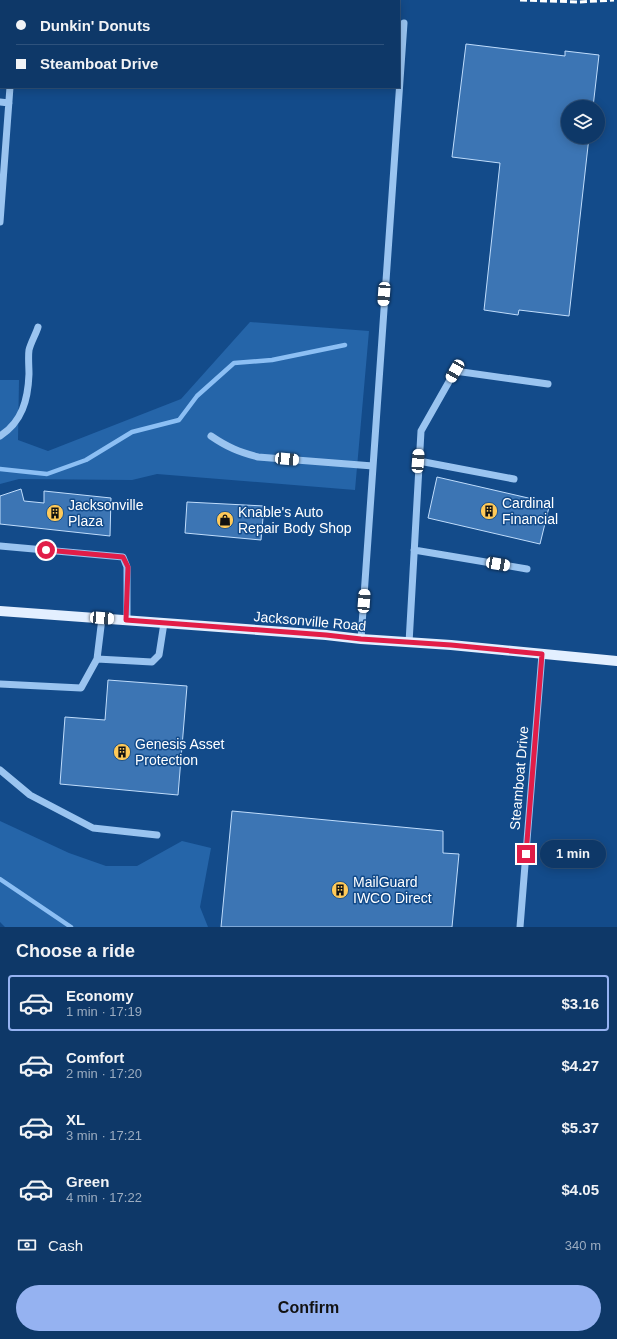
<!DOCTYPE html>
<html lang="en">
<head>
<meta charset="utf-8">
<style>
	:root { --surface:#0e3868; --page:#1c4371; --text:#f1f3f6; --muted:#9bacc0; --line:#2e527c; --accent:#95b2f1 }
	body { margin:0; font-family:Helvetica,sans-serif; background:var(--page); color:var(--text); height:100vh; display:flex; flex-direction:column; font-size:15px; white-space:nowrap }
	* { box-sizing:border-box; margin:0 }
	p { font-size:13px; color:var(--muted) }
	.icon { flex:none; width:22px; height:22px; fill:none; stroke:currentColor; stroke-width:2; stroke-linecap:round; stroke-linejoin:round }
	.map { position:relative; height:927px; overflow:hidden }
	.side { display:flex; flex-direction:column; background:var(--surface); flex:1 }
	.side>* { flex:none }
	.banner { position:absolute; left:0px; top:0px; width:400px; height:88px; box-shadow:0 2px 10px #0003,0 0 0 1px var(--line); display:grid; align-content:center; height:88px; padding:0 16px; background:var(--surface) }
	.controls { position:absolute; left:561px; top:100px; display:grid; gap:8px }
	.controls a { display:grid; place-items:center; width:44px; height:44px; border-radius:50%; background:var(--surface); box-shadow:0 2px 10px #0003,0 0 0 1px var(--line); font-size:20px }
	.end { position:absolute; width:18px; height:18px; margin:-9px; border:5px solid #e11d48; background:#fff; box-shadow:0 0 0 2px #fff }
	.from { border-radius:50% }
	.bubble { position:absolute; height:28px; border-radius:14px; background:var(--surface); box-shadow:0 2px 10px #0003,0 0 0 1px var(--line); font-size:13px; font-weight:700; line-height:28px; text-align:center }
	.car { position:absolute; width:12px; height:24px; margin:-12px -6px; border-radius:5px; box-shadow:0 0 3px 1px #0007; background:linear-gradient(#fff 24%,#345 0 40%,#fff 0 76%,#345 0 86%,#fff 0) }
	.banner b { display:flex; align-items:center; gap:14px; height:38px; font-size:15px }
	.banner b+b { border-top:1px solid var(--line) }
	.banner i { width:10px; height:10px; background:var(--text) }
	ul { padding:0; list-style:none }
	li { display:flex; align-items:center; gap:12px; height:56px; margin:0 8px 6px; padding:0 8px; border:2px solid transparent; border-radius:4px }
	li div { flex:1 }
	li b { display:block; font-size:15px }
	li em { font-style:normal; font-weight:700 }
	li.selected { border-color:var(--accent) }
	li>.icon { width:36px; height:36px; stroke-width:1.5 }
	h2 { padding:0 16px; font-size:18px; line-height:48px }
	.pay { display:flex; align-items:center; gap:10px; height:44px; padding:0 16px; font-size:15px }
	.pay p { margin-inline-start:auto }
	.primary-button { display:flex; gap:8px; margin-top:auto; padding:8px 16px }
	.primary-button a { flex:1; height:46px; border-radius:24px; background:var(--accent); color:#111; font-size:16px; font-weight:700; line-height:46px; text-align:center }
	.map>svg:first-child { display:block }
	.green { fill:#2565a9 }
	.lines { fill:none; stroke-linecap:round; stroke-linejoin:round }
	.stream { stroke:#8cbff4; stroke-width:4.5 }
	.building { fill:#3c75b4; stroke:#c0ddfc }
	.minor { stroke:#9ac4f0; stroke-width:7 }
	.major { stroke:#e3efff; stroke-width:10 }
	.rail { stroke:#fff; stroke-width:3; stroke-dasharray:7 3; stroke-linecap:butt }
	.route { stroke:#e11d48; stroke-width:5 }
	.labels { text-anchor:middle; stroke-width:3; stroke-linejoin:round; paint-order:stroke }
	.poi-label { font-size:14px; fill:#fff; stroke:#134b8a; text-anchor:start }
	.street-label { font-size:14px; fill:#fff; stroke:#134b8a }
</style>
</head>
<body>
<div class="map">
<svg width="617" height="927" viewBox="0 0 617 927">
	<rect width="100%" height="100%" fill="#134b8a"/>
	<path class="green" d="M250 322 369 331 355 490 157 474 132 480 19 479 0 484V380H19L18 440 48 451 181 399Z
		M0 821 69 853 106 866H137L182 841 211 848 200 907 208 927H5L0 922Z"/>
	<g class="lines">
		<path class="stream" d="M0 469 47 474 86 460 132 432 179 420 197 396 234 363 272 360 345 345
			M0 879 71 927"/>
	</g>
	<path class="building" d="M466 44 565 56V51L599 55 593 107H568V137H589L569 316 519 310 518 315 484 310 500 163 452 157Z
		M437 477 550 503 540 544 428 518Z
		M21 489 24 501 44 503V491L111 498 110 536 0 524V496Z
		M187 502 264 506 261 540 185 533Z
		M108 680 187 686 178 795 60 784 65 717 105 720Z
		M232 811 443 831V853L459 854 452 927H221Z"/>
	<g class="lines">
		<path class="minor" d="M0 3H1
			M0 102 9 103
			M0 222 10 87
			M0 436C22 422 28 400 29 374 29 367 28 357 29 350 31 342 36 334 38 327
			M211 436C227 447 239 452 258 457L373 466
			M419 461 514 479
			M0 546 123 557 127 567V620
			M414 550 527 569
			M361 639 404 23
			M409 643 421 431 455 371 548 384
			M97 659 152 662 159 655 164 623
			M0 684 81 688 97 659 102 618
			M0 770 30 795 93 828 157 835
			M520 927 542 654"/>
		<path class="major" d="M0 611 326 635 361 639 451 645 617 661"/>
		<path class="rail" d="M520 0 579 2 614 0"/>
	</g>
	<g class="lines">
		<path class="route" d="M46 550 123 557 128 567 126 620 326 635 361 639 451 645 542 654 526 854"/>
	</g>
	<defs>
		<symbol id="building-disc" viewBox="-11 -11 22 22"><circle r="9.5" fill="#ffca59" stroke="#134b8a"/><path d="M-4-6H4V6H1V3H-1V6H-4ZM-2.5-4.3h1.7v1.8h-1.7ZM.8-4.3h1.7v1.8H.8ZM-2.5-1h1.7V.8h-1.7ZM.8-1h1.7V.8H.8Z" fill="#111"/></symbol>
		<symbol id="shop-disc" viewBox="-11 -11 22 22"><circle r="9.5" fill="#ffca59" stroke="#134b8a"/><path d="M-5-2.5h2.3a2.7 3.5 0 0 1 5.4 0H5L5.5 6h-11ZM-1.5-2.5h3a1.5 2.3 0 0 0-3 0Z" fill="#111"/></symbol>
	</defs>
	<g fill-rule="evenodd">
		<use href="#building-disc" x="479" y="501" width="20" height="20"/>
		<use href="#building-disc" x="45" y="503" width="20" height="20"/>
		<use href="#shop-disc" x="215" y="510" width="20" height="20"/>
		<use href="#building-disc" x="112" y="742" width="20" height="20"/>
		<use href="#building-disc" x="330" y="880" width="20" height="20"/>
	</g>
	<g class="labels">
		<g class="poi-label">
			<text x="502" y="508">Cardinal<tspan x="502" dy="16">Financial</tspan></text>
			<text x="68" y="510">Jacksonville<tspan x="68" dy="16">Plaza</tspan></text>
			<text x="238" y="517">Knable's Auto<tspan x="238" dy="16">Repair Body Shop</tspan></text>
			<text x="135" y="749">Genesis Asset<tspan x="135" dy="16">Protection</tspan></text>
			<text x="353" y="887">MailGuard<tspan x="353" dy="16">IWCO Direct</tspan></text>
		</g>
		<g class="street-label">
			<text transform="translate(310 621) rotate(5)" y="5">Jacksonville Road</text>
			<text transform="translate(519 778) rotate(-85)" y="5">Steamboat Drive</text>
		</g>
	</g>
</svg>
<div class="controls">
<a><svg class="icon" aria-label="layers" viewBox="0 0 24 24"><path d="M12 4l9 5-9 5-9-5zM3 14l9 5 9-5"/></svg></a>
</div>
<i class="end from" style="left:46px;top:550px"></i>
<i class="end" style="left:526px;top:854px"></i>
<div class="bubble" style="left:540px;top:840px;width:66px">1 min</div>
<i class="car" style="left:384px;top:294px;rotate:184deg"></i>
<i class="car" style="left:455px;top:371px;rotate:210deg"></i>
<i class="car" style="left:287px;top:459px;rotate:95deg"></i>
<i class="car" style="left:418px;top:461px;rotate:4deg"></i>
<i class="car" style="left:498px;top:564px;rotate:100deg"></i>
<i class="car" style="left:364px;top:601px;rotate:4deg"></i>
<i class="car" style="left:102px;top:618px;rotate:94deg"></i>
<div class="banner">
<b><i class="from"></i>Dunkin' Donuts</b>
<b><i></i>Steamboat Drive</b>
</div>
</div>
<section class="side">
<h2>Choose a ride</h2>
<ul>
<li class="selected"><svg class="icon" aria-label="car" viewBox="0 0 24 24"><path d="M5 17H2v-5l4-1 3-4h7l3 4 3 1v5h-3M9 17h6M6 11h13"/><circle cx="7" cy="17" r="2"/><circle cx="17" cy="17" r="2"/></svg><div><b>Economy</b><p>1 min · 17:19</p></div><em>$3.16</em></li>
<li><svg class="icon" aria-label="car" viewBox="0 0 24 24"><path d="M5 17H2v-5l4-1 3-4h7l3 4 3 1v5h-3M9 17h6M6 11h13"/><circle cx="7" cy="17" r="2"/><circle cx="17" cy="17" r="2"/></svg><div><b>Comfort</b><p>2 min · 17:20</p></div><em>$4.27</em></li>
<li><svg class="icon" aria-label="car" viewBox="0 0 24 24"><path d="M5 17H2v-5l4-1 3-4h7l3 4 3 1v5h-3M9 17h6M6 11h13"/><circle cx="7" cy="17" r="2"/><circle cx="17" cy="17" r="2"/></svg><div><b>XL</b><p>3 min · 17:21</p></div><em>$5.37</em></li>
<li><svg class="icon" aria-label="car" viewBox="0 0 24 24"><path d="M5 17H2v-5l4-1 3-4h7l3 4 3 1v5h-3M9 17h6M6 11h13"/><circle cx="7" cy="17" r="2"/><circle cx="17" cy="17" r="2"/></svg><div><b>Green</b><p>4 min · 17:22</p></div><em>$4.05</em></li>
</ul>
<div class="pay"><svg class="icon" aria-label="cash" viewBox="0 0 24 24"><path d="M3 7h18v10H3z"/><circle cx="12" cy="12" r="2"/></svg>Cash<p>340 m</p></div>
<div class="primary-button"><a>Confirm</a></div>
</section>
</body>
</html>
